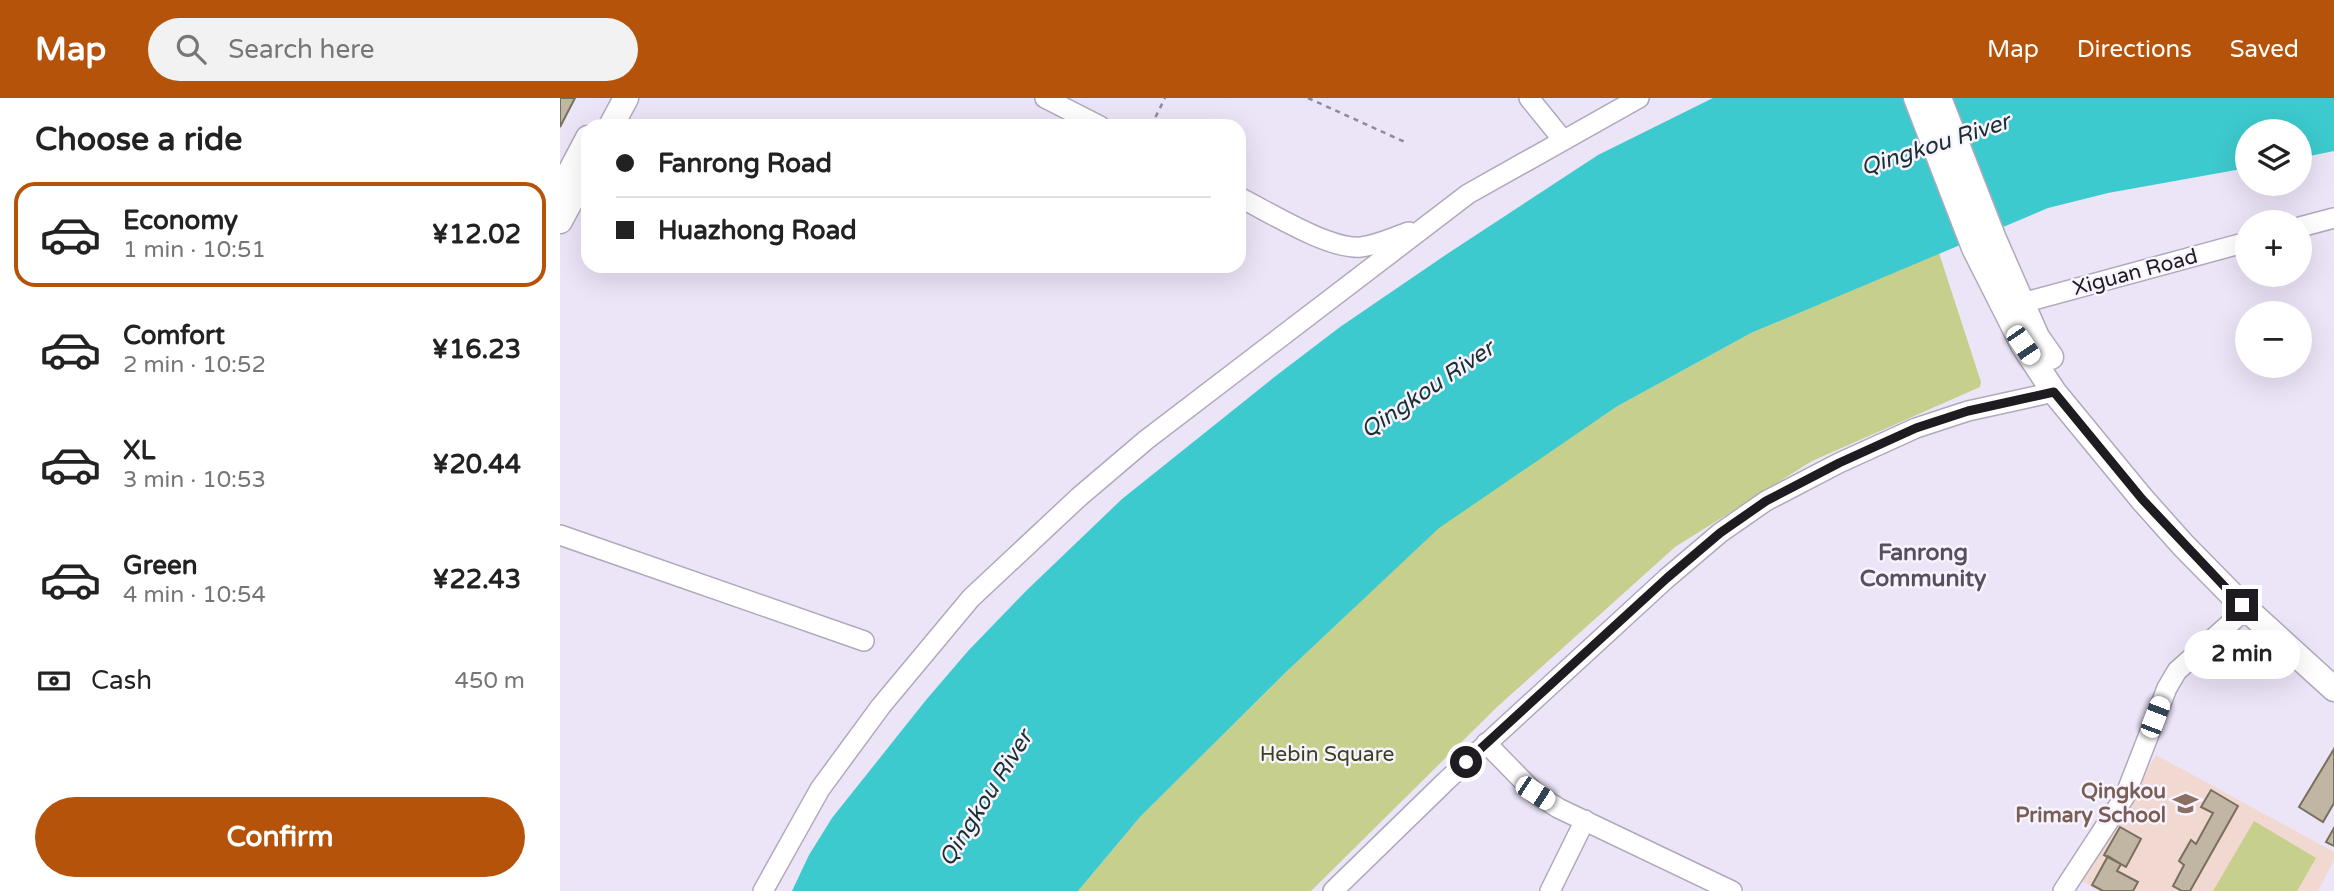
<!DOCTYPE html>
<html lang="en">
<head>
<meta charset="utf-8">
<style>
	:root { --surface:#fff; --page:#f2f2f2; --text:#222; --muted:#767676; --line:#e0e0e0; --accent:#b45309 }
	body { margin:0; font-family:"Varela Round",sans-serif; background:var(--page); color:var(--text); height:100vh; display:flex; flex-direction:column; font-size:26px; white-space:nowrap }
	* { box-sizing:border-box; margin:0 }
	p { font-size:23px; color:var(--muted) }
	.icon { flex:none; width:38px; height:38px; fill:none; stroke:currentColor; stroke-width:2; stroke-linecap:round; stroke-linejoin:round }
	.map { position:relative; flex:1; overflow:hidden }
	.sheet { display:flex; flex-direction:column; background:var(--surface); width:560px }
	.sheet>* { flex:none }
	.guide { position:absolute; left:21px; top:21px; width:665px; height:154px; border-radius:21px; box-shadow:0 7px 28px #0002; display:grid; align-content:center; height:154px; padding:0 35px; background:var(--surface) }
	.tools { position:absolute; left:1675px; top:21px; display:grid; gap:14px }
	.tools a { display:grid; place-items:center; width:77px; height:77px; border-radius:50%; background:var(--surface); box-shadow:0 7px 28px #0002; font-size:35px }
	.end { position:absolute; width:32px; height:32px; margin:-16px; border:9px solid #1e1b21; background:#fff; box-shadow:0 0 0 4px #fff }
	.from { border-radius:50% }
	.bubble { position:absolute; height:49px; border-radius:24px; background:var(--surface); box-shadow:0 7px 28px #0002; font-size:23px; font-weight:800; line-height:49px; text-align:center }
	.car { position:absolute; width:21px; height:42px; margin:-21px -10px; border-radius:9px; box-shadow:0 0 5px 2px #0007; background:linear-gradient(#fff 24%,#345 0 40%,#fff 0 76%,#345 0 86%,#fff 0) }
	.guide b { display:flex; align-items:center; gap:24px; height:66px; font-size:26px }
	.guide b+b { border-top:2px solid var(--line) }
	.guide i { width:18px; height:18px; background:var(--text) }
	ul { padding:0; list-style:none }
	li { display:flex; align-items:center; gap:21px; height:105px; margin:0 14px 10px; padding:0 21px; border:4px solid transparent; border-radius:21px }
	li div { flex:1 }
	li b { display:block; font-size:26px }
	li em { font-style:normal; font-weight:800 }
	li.active { border-color:var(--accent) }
	li>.icon { width:63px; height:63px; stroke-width:1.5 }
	h2 { padding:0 35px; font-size:32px; line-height:84px }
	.pay { display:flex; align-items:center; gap:18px; height:77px; padding:0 35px; font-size:26px }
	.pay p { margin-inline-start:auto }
	.primary-button { display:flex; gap:14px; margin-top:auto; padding:14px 35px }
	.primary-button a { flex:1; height:80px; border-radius:42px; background:var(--accent); color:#fff; font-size:28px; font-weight:800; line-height:80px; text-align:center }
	header { display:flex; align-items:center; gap:42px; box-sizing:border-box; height:98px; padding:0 35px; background:var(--accent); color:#fff }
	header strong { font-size:33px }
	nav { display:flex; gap:38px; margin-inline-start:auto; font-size:24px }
	.search { width:490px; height:63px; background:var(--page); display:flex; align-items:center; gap:18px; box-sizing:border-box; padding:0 24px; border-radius:38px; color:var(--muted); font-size:26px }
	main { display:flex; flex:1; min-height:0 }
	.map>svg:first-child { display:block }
	.education { fill:#f1d8d0 }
	.green { fill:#c6cf8b }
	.water { fill:#3dcace }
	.building { fill:#c1b6a4; stroke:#796f5f; stroke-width:2 }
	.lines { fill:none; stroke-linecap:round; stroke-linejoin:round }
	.minor-casing { stroke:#b1a9bb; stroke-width:22 }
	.major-casing { stroke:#b1a9bb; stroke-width:27 }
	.path { stroke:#8f8a97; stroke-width:2.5; stroke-dasharray:5 5; stroke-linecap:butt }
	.minor { stroke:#fff; stroke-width:19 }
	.major { stroke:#fff; stroke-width:24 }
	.route { stroke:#1e1b21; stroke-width:9 }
	.labels { text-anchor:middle; stroke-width:5; stroke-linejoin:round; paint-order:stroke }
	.street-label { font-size:21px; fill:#1e1b21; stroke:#f8f3fe }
	.park-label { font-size:21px; fill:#3d411a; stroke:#f8f3fe }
	.education-label { font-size:21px; font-weight:bold; fill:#785e54; stroke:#f8f3fe; text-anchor:end }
	.water-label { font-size:23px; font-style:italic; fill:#193031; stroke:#f8f3fe }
	.neighbourhood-label { font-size:23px; font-weight:bold; fill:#574f5f; stroke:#f8f3fe }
</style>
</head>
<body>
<header>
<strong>Map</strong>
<div class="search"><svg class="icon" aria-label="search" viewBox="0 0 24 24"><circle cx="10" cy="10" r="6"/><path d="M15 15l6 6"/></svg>Search here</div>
<nav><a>Map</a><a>Directions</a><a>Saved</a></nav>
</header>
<main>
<section class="sheet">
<h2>Choose a ride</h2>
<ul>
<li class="active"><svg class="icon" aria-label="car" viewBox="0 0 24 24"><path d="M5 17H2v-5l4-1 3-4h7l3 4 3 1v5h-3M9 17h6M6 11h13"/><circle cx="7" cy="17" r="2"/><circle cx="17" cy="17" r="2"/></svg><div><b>Economy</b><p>1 min · 10:51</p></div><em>¥12.02</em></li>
<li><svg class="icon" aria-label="car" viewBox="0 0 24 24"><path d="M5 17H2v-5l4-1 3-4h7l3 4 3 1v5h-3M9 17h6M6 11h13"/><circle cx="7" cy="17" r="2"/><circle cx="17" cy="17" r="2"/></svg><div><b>Comfort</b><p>2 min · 10:52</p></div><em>¥16.23</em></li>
<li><svg class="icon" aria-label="car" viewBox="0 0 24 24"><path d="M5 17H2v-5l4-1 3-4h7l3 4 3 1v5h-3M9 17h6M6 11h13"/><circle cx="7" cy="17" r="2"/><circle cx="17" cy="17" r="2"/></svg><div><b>XL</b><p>3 min · 10:53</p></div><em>¥20.44</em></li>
<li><svg class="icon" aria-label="car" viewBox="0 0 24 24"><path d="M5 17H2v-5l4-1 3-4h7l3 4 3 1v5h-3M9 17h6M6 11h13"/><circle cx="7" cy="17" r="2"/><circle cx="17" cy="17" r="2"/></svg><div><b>Green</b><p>4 min · 10:54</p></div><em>¥22.43</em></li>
</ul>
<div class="pay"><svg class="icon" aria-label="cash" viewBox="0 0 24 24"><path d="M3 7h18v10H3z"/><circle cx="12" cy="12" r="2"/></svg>Cash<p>450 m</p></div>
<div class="primary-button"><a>Confirm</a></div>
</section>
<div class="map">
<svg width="1774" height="793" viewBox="0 0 1774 793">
	<rect width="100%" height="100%" fill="#ece4f7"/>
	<path class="education" d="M1596 657 1774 754V762L1758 793H1538L1522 783Z"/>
	<path class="green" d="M1379 155 1421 284 1420 289 1252 363 1115 449 937 609 751 793H518L580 719 726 574 879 429 1056 309 1191 235Z
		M1694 723 1756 760 1737 793H1653Z"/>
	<path class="water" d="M1153 0H1774V53L1740 60V33H1687V70L1548 95 1488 110 1191 235 1056 309 879 430 726 574 580 719 518 793H232L249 757 272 720 366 602 408 553 467 492 562 401 717 277 780 229 887 156 1038 57Z"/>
	<path class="building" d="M0 0H15L0 29Z
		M1774 651V705L1763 724 1739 709Z
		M1651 692 1678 708 1630 793H1622L1613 788 1624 767 1619 763 1631 742 1636 746 1653 715 1641 709Z
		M1560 729 1581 741 1566 769 1544 757Z
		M1774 730V748L1766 744Z
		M1548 758 1561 766 1557 773 1578 784 1573 793H1543L1532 787Z"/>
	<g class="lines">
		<defs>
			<path id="minor" d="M485 0 540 28
				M969 0 1003 42
				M679 99C709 114 769 152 801 149 817 147 834 139 849 134
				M1740 129 1774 120
				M1462 205 1687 144
				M0 437 304 543
				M926 645 975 695 998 710 1172 793
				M203 793 260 691 321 608 411 500 519 399 586 342 908 96 1079 0
				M773 793 886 683 1107 480 1160 435 1206 403 1279 365 1356 330 1408 313 1494 294
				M990 793 1025 722
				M1503 793 1565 698 1607 590 1617 573 1686 511"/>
			<path id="major" d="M1356 0 1414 150 1463 247 1494 294 1582 401 1623 447 1682 507 1774 591
				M1379 0 1434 141 1477 239 1491 259
				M51 28 66 0
				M0 93 28 40
				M0 123 23 80"/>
		</defs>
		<use href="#minor" class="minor-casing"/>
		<use href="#major" class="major-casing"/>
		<path class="path" d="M748 0 847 45
			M591 28 605 0"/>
		<use href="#minor" class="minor"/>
		<use href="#major" class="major"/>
	</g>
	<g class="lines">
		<path class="route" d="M906 664 1107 480 1160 435 1206 403 1279 365 1356 330 1408 313 1494 294 1582 401 1682 507"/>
	</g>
	<defs>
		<symbol id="school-bare" viewBox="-9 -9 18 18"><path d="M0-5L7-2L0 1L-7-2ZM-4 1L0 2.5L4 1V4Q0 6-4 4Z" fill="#8d6e63" stroke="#f8f3fe" stroke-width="2.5" paint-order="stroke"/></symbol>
	</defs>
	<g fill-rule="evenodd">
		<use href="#school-bare" x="1608" y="688" width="35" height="35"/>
	</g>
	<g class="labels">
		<g class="street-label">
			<text transform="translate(1575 174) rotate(-15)" y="7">Xiguan Road</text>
		</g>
		<g class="park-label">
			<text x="767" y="663">Hebin Square</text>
		</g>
		<g class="education-label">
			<text x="1606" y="700">Qingkou<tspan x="1606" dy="24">Primary School</tspan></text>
		</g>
		<g class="water-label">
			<text transform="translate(1375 46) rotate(-18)" y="8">Qingkou River</text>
			<text transform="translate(867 291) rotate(-34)" y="8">Qingkou River</text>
			<text transform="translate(425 700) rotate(-58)" y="8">Qingkou River</text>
		</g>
		<g class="neighbourhood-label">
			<text x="1363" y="462">Fanrong<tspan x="1363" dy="26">Community</tspan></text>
		</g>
	</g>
</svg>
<div class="tools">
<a><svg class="icon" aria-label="layers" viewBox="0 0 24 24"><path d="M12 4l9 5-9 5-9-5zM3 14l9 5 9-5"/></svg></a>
<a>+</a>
<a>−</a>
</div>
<i class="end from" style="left:906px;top:664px"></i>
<i class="end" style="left:1682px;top:507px"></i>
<div class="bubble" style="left:1624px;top:532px;width:116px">2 min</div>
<i class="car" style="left:1463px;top:247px;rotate:146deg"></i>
<i class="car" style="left:1595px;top:619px;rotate:21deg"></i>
<i class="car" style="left:975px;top:695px;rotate:123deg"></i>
<div class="guide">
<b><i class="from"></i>Fanrong Road</b>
<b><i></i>Huazhong Road</b>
</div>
</div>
</main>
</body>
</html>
